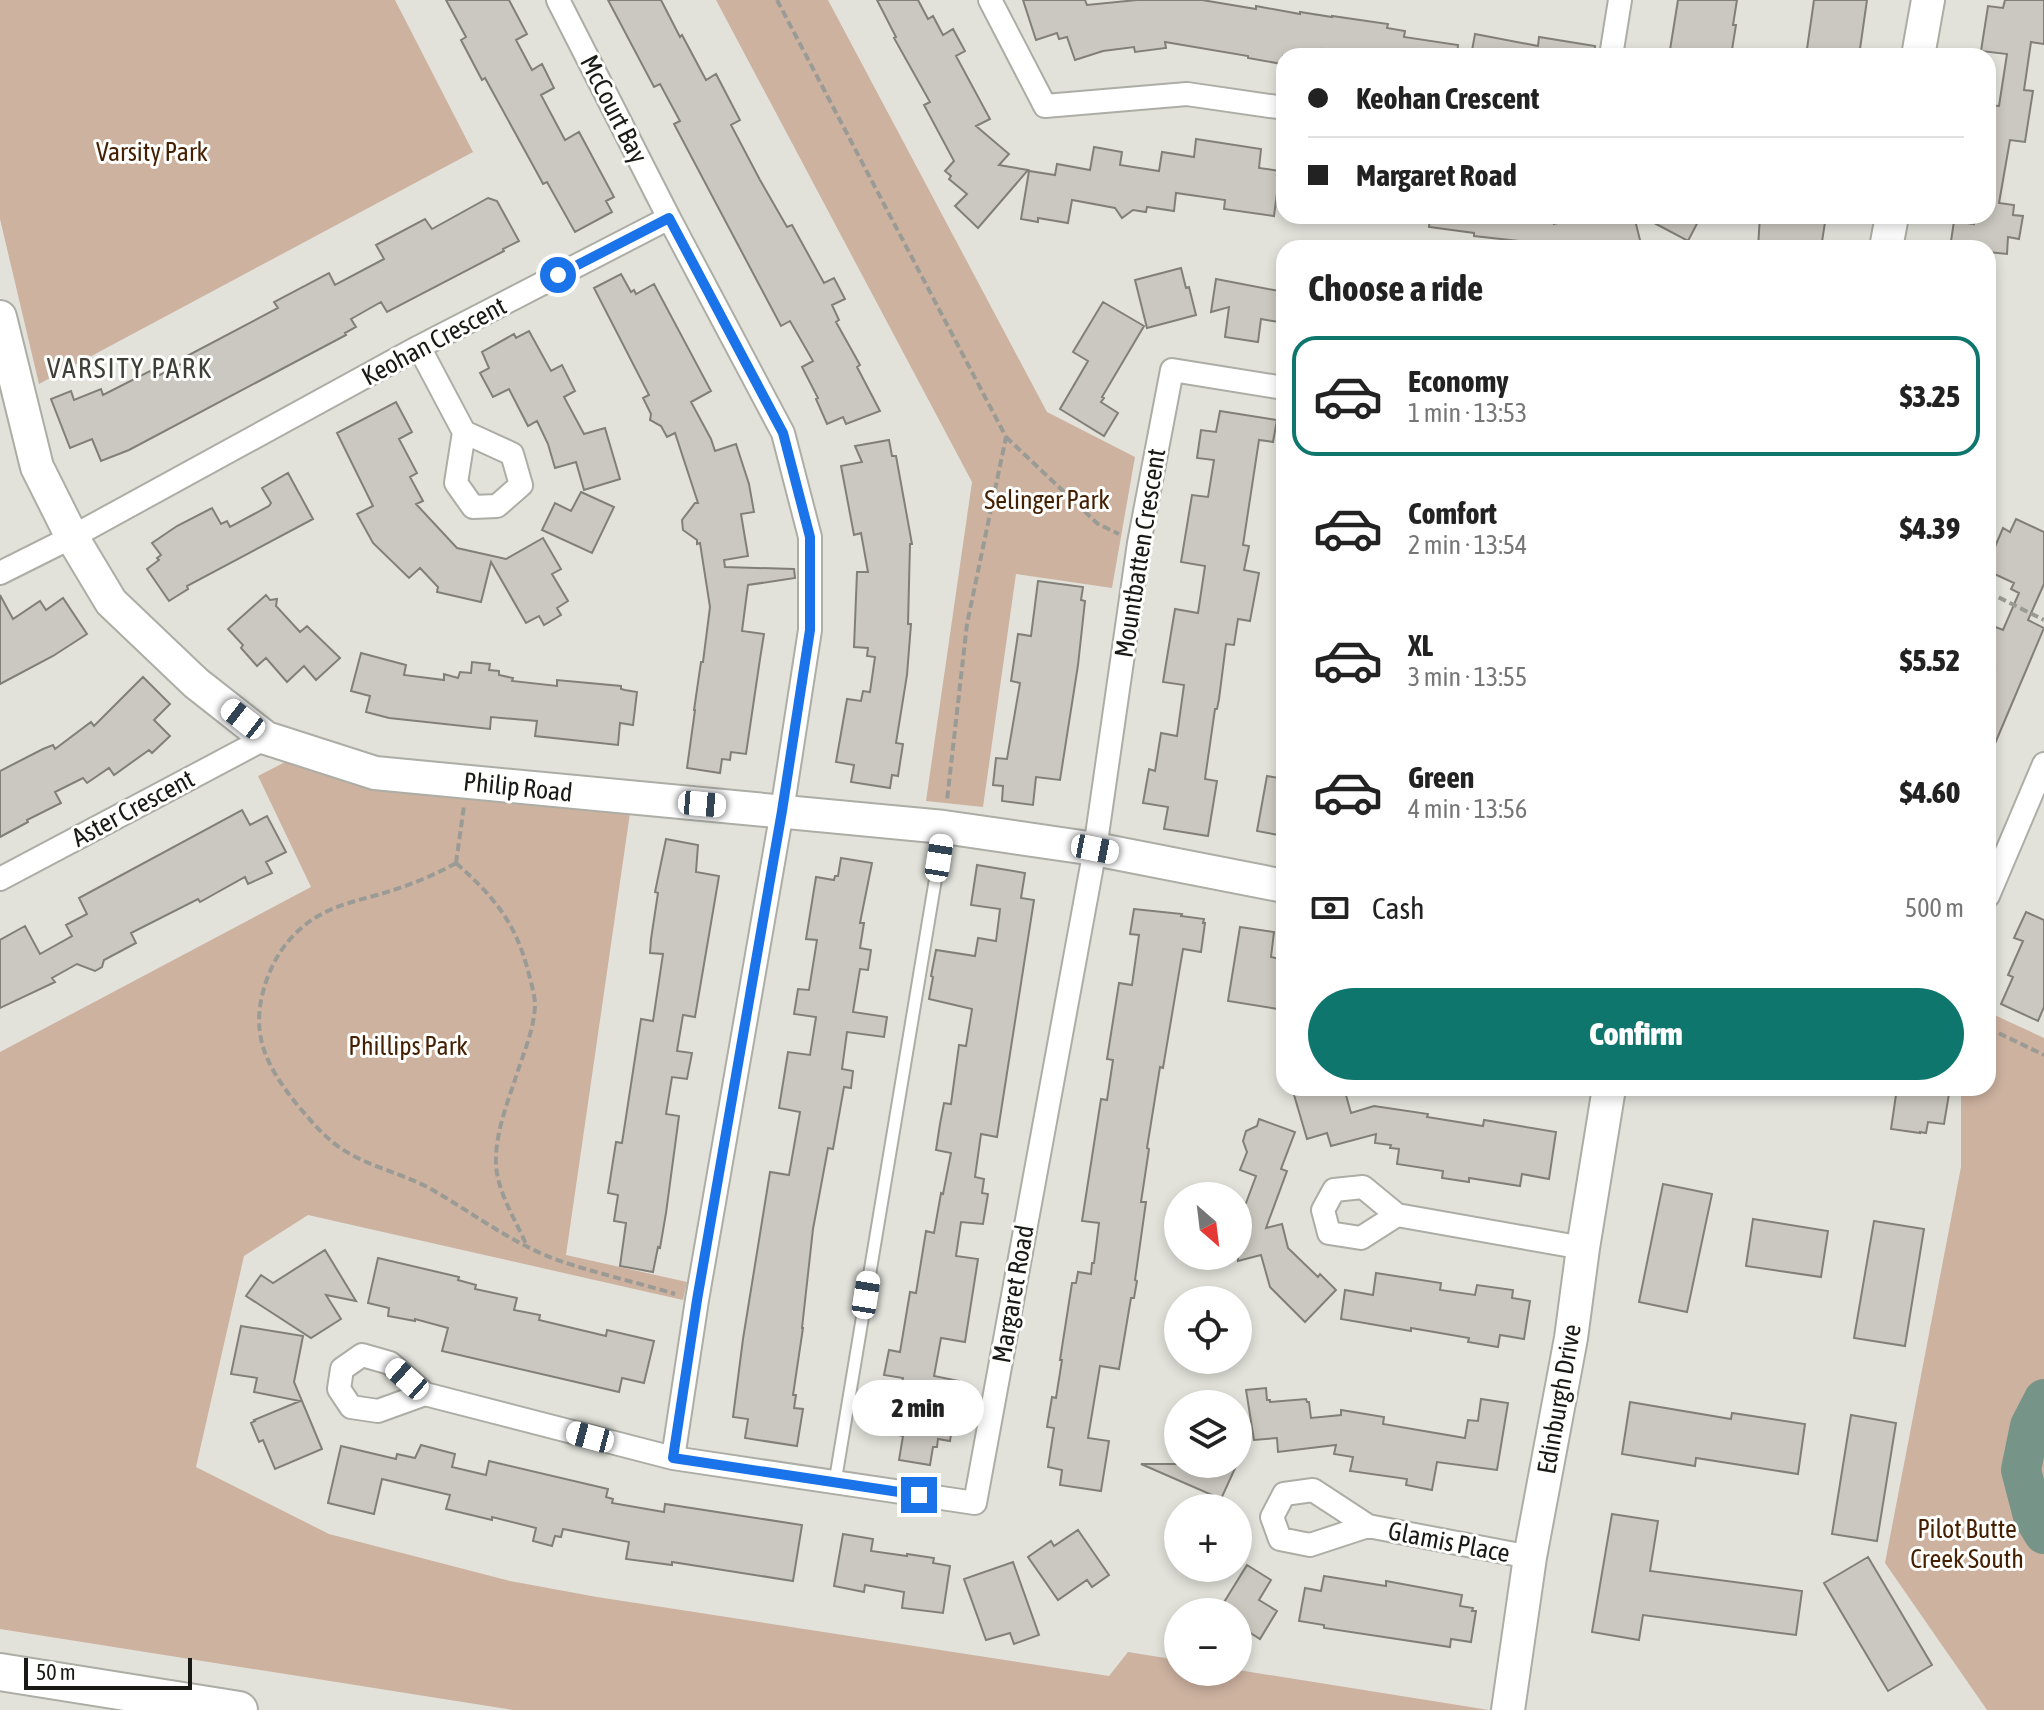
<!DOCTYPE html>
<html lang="en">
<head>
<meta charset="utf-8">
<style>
	:root { --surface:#fff; --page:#f6f6f6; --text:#222; --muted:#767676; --line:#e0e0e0; --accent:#0f766e }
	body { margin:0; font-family:"Asap Condensed",sans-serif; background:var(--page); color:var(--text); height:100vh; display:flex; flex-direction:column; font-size:30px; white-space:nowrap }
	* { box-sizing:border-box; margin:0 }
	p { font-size:26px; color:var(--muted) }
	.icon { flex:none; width:44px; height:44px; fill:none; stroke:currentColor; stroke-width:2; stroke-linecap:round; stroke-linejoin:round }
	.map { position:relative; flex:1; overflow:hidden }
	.drawer { position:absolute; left:1276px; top:240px; width:720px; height:856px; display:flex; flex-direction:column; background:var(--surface); border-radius:24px; box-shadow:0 4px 12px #0003 }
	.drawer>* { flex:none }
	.top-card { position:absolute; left:1276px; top:48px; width:720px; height:176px; border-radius:24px; box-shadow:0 4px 12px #0003; display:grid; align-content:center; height:176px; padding:0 32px; background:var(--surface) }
	.needle { width:52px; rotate:152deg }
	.tools { position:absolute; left:1164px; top:1182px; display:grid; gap:16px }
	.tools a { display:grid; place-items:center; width:88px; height:88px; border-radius:50%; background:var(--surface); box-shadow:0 4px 12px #0003; font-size:40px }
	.scale { position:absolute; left:24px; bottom:20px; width:168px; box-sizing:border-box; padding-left:8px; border:4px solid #191916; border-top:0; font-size:22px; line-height:28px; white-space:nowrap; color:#191916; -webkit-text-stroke:6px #fffffe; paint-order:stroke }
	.end { position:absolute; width:36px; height:36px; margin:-18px; border:10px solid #1a73e8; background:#fff; box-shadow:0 0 0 4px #fff }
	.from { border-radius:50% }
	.bubble { position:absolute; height:56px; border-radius:28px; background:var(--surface); box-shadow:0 4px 12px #0003; font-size:26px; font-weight:800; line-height:56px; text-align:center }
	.car { position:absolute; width:24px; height:48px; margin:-24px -12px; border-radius:10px; box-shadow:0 0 6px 2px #0007; background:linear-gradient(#fff 24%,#345 0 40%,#fff 0 76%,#345 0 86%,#fff 0) }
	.top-card b { display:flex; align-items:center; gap:28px; height:76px; font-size:30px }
	.top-card b+b { border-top:2px solid var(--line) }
	.top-card i { width:20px; height:20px; background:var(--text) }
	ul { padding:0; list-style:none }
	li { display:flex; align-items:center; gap:24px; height:120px; margin:0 16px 12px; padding:0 16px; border:4px solid transparent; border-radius:24px }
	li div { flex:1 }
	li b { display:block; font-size:30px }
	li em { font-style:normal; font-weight:800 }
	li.current { border-color:var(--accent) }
	li>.icon { width:72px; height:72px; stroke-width:1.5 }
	h2 { padding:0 32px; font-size:36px; line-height:96px }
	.pay { display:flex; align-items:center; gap:20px; height:88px; padding:0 32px; font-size:30px }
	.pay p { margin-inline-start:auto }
	.button { display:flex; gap:16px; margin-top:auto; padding:16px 32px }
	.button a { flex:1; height:92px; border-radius:48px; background:var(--accent); color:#fff; font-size:32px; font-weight:800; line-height:92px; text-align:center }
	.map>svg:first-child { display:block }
	.green { fill:#cdb2a0 }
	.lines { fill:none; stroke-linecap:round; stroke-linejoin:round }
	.river { stroke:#769588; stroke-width:40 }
	.building { fill:#cbc8c1; stroke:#827f78; stroke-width:2 }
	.lane-casing { stroke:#acada5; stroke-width:15 }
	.street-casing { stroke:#acada5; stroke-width:26 }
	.secondary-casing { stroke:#acada5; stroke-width:36 }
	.primary-casing { stroke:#acada5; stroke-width:40 }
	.path { stroke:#9b9b96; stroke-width:4; stroke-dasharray:8 4; stroke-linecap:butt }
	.lane { stroke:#fff; stroke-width:11 }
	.street { stroke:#fff; stroke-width:22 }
	.secondary { stroke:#fff; stroke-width:32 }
	.primary { stroke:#fff; stroke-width:36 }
	.route { stroke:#1a73e8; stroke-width:10 }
	.labels { text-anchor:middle; stroke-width:6; stroke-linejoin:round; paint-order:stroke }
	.street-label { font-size:26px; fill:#191916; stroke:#fffffe }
	.park-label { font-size:26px; fill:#451f01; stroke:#fffffe }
	.neighbourhood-label { font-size:28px; letter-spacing:2px; fill:#3e3f39; stroke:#fffffe }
</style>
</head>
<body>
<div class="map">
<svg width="2044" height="1710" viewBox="0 0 2044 1710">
	<rect width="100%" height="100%" fill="#e2e2db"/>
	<path class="green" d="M0 0H395L473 152 39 384 0 219Z
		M716 0H828L1047 412 1135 457 1112 588 1016 574 983 807 926 801 972 482Z
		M293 758 630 813 566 1255 687 1282 683 1300 308 1215 244 1256 196 1467 329 1534 510 1581 597 1597 1109 1676 1128 1652 1178 1660V1672H1238V1670L1489 1710H513L0 1629V1052L311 887 258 776Z
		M1988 1012 2044 1038V1710H1987L1885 1563 1961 1167V1088H1988Z"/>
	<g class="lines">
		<path class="river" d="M2044 1399 2030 1426 2021 1470 2033 1516 2044 1534"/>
	</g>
	<path class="building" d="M446 0H509L527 34 516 40 532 70 542 64 554 88 541 95 565 140 579 132 614 197 606 201 612 212 575 232 547 182 543 184 541 180 485 78 482 80 461 40 466 37Z
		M608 0H661L680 37 682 35 706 80 716 74 740 120 731 125 760 180 787 227 792 225 824 283 834 278 845 299 832 305 839 320 836 322 860 365 857 367 880 411 846 424 843 417 827 424 816 399 818 398 802 367 813 361 790 321 781 326 674 124 680 121 660 84 654 87Z
		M877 0H918L928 19 933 16 943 35 953 29 965 51 956 56 990 119 976 126 1009 154 999 165 1028 170 978 228 955 206 967 194 949 179 951 176 945 171 954 161 924 105 930 102 894 38 896 37Z
		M1023 0H1085L1087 5 1137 0H1202L1256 9V6L1300 14V12L1332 17V16L1388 24 1387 28 1405 31 1404 37 1458 45 1457 56H1362L1322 49 1321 56H1283L1282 64 1248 58V56L1165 42 1166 48 1135 52 1134 47 1103 51 1075 60 1067 37 1059 39 1057 33 1036 40Z
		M1678 0H1737L1733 25H1736L1731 56H1669Z
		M1814 0H1867L1859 56H1806Z
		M2005 0H2044V44L2031 42 2024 90 2033 91 2025 142 2010 140 1999 203 2014 205 2013 215 2023 216 2019 239 2008 237 2007 254 1988 252V248H1950L1954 221 1974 224 1975 216H1988V105L1999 106 2007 54 1981 51 1988 6 2003 8Z
		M1475 34 1538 46 1539 37 1595 46 1594 56H1471Z
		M1196 139 1261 149 1259 168 1280 171 1274 216 1224 209 1225 200 1176 193 1174 211 1147 207 1146 212 1133 210 1122 218 1115 208 1072 200 1068 223 1038 218V222L1021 219 1029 171 1055 175 1057 164 1090 170 1094 147 1122 152 1120 165 1159 171 1162 152 1194 157Z
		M488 198 497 201 519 241 503 249 504 251 387 312 381 302 351 319 356 327 345 333 346 335 129 450 101 461 92 439 70 448 51 399 71 391 74 400 101 389 103 395 150 371 154 378 189 360 187 356 278 308 274 302 329 273 335 285 384 259 376 245 425 219 432 229Z
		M1430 216H1555L1554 224 1586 216H1634L1641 244 1625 248H1527L1528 242 1474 236V233L1429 227Z
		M1641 216H1701L1688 241Z
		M1760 216H1826L1821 248H1758Z
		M1181 268 1186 288 1189 287 1196 315 1147 328 1135 280Z
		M621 274 631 292 634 290 636 294 654 284 711 391 691 402 711 439 715 451 736 444 749 484 754 512 741 514 748 556 724 560 725 567 794 569 795 578 748 585 742 631 764 634 760 659 746 754 731 752 730 760 722 759 720 773 687 768 695 710H694L701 662H703L710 607 700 543 697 544V540L683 530 682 520 695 503H698L675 433 667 437 661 426 650 420 651 414 643 398 649 395 594 288Z
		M1216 279 1284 292V323L1261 319 1258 342 1225 337 1229 307 1211 312Z
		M1103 302 1144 326 1102 397 1104 398 1101 402 1118 413 1104 436 1060 409 1088 361 1073 352Z
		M529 331 551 371 562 365 575 391 564 397 584 434 605 428 620 479 584 490 576 462 555 468 548 444 537 421 528 426 509 389 493 397 480 373 489 368 482 352 514 334 516 338Z
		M396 402 412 432 399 439 417 473 410 477 423 501 416 504 457 548 506 559 543 538 561 569 552 574 568 601 557 608 561 615 544 625 539 616 526 623 491 562 481 602 437 592 438 587 420 568 409 578 373 543 357 514 373 506 337 433Z
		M1220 411 1277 420 1273 442 1259 440 1243 545 1249 546 1244 570 1259 573 1250 621 1238 619 1234 645 1226 644 1219 699 1217 709H1215L1205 779 1217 781 1208 836 1164 829 1168 807 1143 803 1149 769 1155 771 1161 733 1177 736 1184 685 1163 682 1175 609 1198 613 1205 566 1181 562 1192 495 1208 497 1214 460 1197 458 1201 430 1216 432Z
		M889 440 892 456H896L912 544H910L908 624H911L907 675 896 743 903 744 898 776 892 775 890 788 851 782 854 765 836 762 847 699 861 701 863 691 870 692 875 657 867 656 868 648 854 647 857 572H868L861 533 854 535 841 466 862 462 855 446Z
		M288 473 313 519 187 586 188 589 169 601 147 569 159 560 157 558 161 555 152 543 177 526 212 508 221 524 227 521 230 527 269 506 271 503 262 488Z
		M581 492 614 507 592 553 542 530 555 503 571 511Z
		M2016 519 2044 532V584L2028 620 2044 628 1988 760V686L1995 669 1988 666V624L2003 630 2019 593 2011 589 2014 583 1988 571V563L2003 528 2010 532Z
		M1038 581 1083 587 1081 600 1085 601 1078 665 1060 780 1036 777 1033 805 1002 801 1003 786 993 785 996 758 1007 759 1020 683 1011 681 1018 634 1031 636Z
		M0 595 13 619 40 601 46 610 63 598 87 634 53 656 0 684Z
		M266 595 270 600 277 599 276 606 300 632 307 626 340 658 316 680 304 666 287 682 266 658 257 666 241 648 243 645 228 629Z
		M361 653 406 665 404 675 444 680V674L458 678 460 672 471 673 472 662 490 664 489 670 499 671V675L513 678 512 681 557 686V680L621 686V689L625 690 637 692 633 725 620 723 618 745 535 736 537 721 491 717 490 729 389 718 366 712 370 696 351 691Z
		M143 677 170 704 154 720 170 736 152 753 149 750 114 775 109 768 87 783 83 778 55 792 61 803 27 820 28 822 0 837V771L43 749 53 745 55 749 91 722 94 726Z
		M1267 776 1284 779V836L1257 831Z
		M242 810 250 825 267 816 286 852 266 862 272 873 248 884 245 877 200 902 198 899 131 933 136 943 104 960 102 967 95 971 77 964 52 978 55 982 0 1008V940L25 926 40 954 72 936 66 925 87 914 79 898Z
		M666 839 698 845 696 872 719 876 695 1017 683 1015 677 1051 692 1053 687 1079 672 1077 666 1114 679 1116 666 1213 660 1248 658 1247 653 1272 620 1266 626 1223 614 1221 618 1195 608 1193 616 1142 622 1143 641 1019 653 1021 663 954 650 953 651 939 658 893 655 892Z
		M841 858 872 863 860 923H864L860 948 871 950 868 970 860 969 853 1012 887 1017 884 1037 847 1032 842 1069 853 1071 851 1088 844 1087 833 1149 828 1148 813 1229 802 1328H803L793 1395H796L794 1408 803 1409 797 1446 745 1438 748 1419 733 1417 743 1339 770 1172 789 1175 800 1112 779 1108 788 1052 810 1055 816 1017 794 1014 798 989 809 990 817 940 806 939 816 877 834 880 835 876H838Z
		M977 865 1025 873 1021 898 1034 900 997 1137 981 1134 975 1177 984 1179 982 1193 988 1194 983 1224 961 1222 956 1256 978 1259 965 1342 941 1338 934 1376 959 1381 950 1441 938 1439 937 1447H933L930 1465 899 1460 903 1436 898 1435 903 1400 899 1399 903 1378 884 1375 889 1350 900 1352 910 1292 916 1293 926 1231 934 1233 941 1193 943 1194 951 1153 936 1150 940 1124 944 1103 951 1104 959 1045 966 1046 972 1009 929 999 933 977 931 976 936 950 975 956 978 938 996 941 1000 909 971 905Z
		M1134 909 1182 914 1181 916 1204 919 1203 923H1205L1201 952 1183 949 1163 1068 1160 1067 1147 1148 1149 1149 1141 1202H1146L1135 1280 1137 1281 1134 1298H1131L1119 1369 1100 1366 1088 1438 1109 1441 1101 1491 1060 1485 1062 1470 1048 1467 1054 1428 1047 1427 1052 1397 1056 1398 1062 1360H1060L1072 1283H1076L1078 1272 1091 1274 1092 1263H1094L1099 1223 1082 1221 1101 1099 1107 1100 1113 1060 1107 1059 1119 983 1132 985 1139 935 1130 934Z
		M2026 912 2044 920V1007L2038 1021 2001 1004 2013 977 2008 975 2023 941 2014 938Z
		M1240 927 1274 932 1271 957 1284 960V1010L1228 1001Z
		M1292 1088H1318L1319 1093 1335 1088H1344L1351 1113 1374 1106 1428 1114 1427 1117 1483 1126 1484 1120 1556 1132 1549 1179 1522 1174 1520 1186 1469 1178V1182L1442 1178 1443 1171 1397 1164 1399 1149 1390 1148 1391 1145 1375 1143 1376 1134 1331 1146 1327 1133 1307 1139Z
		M1897 1088H1950L1944 1124 1928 1122 1926 1133 1920 1132V1133L1891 1129Z
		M1259 1119 1295 1132 1281 1169 1287 1171 1266 1228 1282 1224 1288 1248 1318 1277 1320 1274 1336 1290 1305 1322 1270 1287 1261 1255 1238 1261V1205L1246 1203 1256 1176 1240 1170 1247 1152 1243 1141 1246 1131 1257 1126Z
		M1663 1184 1712 1194 1687 1312 1639 1302Z
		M1753 1219 1828 1231 1821 1277 1746 1266Z
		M1874 1221 1924 1229 1905 1346 1854 1338Z
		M325 1250 356 1301 326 1295 341 1319 311 1338 246 1296 261 1275 273 1283Z
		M378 1258 459 1277 458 1280 476 1285 475 1289 517 1298 514 1310 540 1315 539 1320 606 1336 607 1330 654 1341 644 1383 622 1378 619 1392 442 1351 448 1328 415 1319V1321L388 1316 389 1308 368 1303Z
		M1376 1273 1441 1283 1440 1290 1475 1295 1477 1285 1513 1290 1512 1298 1530 1301 1524 1339 1500 1335 1498 1347 1468 1342 1469 1338 1411 1328V1331L1341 1319 1345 1290 1373 1295Z
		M241 1326 303 1336 294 1382 322 1449 275 1469 263 1440 259 1442 251 1423 255 1421 254 1420 300 1401 254 1392 257 1378 231 1374Z
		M1266 1388 1267 1400H1270V1402L1306 1399 1307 1402H1309L1311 1418 1341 1415V1410L1384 1417 1383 1424 1465 1438 1468 1420 1478 1421 1481 1399 1508 1403 1497 1470 1437 1462 1432 1490 1406 1485 1407 1479 1350 1471 1353 1457 1334 1454 1336 1445 1278 1452 1277 1438 1254 1440 1246 1390Z
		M1630 1402 1731 1419 1732 1413 1805 1424 1798 1474 1696 1458 1695 1466 1622 1454Z
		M1851 1415 1896 1423 1877 1541 1832 1534Z
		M421 1445 455 1454 452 1467 486 1475 489 1461 608 1489 606 1497 613 1499 612 1503 664 1512 665 1504 802 1525 793 1581 672 1562V1565L626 1559 629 1542 563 1529 561 1537 555 1536 552 1546 533 1541 536 1528 492 1517V1520L446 1509 450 1495 382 1479 374 1514 328 1503 341 1446 396 1459 397 1454 415 1458Z
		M1141 1464H1237L1221 1499Z
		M1612 1514 1658 1521 1650 1571 1802 1591 1796 1635 1643 1615 1639 1640 1592 1632Z
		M1078 1530 1109 1575 1092 1587 1087 1580 1058 1600 1028 1557 1051 1541 1054 1546Z
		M843 1534 873 1539 871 1551 907 1556V1554L934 1558 933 1563 950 1566 943 1613 902 1608 904 1592 865 1585 864 1592 834 1586Z
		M1868 1557 1932 1665 1888 1691 1824 1583Z
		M1013 1562 1039 1635 1014 1644 1010 1633 986 1640 964 1579Z
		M1247 1565 1271 1580 1259 1600 1277 1611 1260 1639 1238 1625V1612H1218Z
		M1324 1576 1386 1586V1581L1462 1595 1460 1606 1473 1608 1472 1611H1476L1471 1642 1451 1639 1450 1647 1324 1628V1625L1299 1621 1305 1588 1321 1591Z"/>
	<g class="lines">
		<defs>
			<path id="lane" d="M835 1482 944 828"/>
			<path id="street" d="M558 0 669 218
				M990 0 1045 106 1187 94 1284 108
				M1611 56 1620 0
				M419 347 464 432 512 454 521 485 497 506 473 507 456 483 464 432
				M0 573 72 537 419 347 669 218 783 433 810 537V630L782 811 697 1300 673 1458 975 1503 1095 849 1139 543 1172 370 1284 388
				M0 879 266 738
				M1988 896 2044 764
				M1397 1215 1361 1238 1329 1233 1323 1210 1334 1190 1363 1187 1397 1215 1583 1248
				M425 1394 378 1411 351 1407 339 1389 342 1369 362 1355 390 1363 425 1394 673 1458
				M1368 1526 1310 1545 1280 1539 1272 1517 1284 1494 1313 1490 1368 1526 1530 1557"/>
			<path id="secondary" d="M1918 56 1928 0
				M1886 248 1892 216
				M0 317 37 467 72 537 111 602 196 683 266 738 375 773 944 827 1095 849 1284 886
				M1508 1710 1530 1557 1571 1338 1583 1248 1609 1088"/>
			<path id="primary" d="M0 1672 239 1710"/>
		</defs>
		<use href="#lane" class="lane-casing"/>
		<use href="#street" class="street-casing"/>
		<use href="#secondary" class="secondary-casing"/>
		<use href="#primary" class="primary-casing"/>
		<path class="path" d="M777 0 1006 437 967 624 947 800
			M1006 437 1098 524 1119 534
			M1988 592 2044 620
			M456 863C431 877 405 887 377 895 344 904 317 910 292 937 280 950 273 963 267 979 248 1032 265 1065 299 1107 312 1122 325 1138 342 1149 369 1167 402 1173 431 1189 471 1212 509 1241 552 1258 590 1272 636 1282 675 1294
			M456 863C492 895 514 920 527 967 530 979 534 991 535 1003 535 1029 522 1056 515 1080 506 1106 495 1136 496 1164 497 1191 515 1219 526 1244
			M456 863 464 806
			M1988 1028 2044 1055"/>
		<use href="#lane" class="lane"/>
		<use href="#street" class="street"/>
		<use href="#secondary" class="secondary"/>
		<use href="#primary" class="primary"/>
	</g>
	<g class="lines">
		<path class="route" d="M558 275 669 218 783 433 810 537V630L782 811 697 1300 673 1458 919 1495"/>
	</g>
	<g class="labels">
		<g class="street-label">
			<text transform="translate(614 109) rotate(63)" y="9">McCourt Bay</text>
			<text transform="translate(434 341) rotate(-28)" y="9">Keohan Crescent</text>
			<text transform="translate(1140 553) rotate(-81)" y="9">Mountbatten Crescent</text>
			<text transform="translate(518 787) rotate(6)" y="9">Philip Road</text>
			<text transform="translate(133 808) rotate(-28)" y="9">Aster Crescent</text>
			<text transform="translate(1013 1294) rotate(-80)" y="9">Margaret Road</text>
			<text transform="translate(1559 1399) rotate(-80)" y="9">Edinburgh Drive</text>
			<text transform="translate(1449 1542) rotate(11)" y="9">Glamis Place</text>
		</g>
		<g class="park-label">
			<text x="152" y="161">Varsity Park</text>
			<text x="1047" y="509">Selinger Park</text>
			<text x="408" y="1055">Phillips Park</text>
			<text x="1967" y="1538">Pilot Butte<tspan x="1967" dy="30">Creek South</tspan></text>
		</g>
		<g class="neighbourhood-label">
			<text x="130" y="378">VARSITY PARK</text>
		</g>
	</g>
</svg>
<div class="tools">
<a><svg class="needle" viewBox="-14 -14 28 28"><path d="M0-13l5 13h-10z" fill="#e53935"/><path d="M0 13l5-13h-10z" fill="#767676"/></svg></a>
<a><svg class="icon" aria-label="locate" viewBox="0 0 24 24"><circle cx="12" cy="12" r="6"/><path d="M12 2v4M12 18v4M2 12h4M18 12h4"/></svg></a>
<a><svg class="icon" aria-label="layers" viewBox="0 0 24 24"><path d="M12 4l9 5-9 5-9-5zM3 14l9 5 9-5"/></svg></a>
<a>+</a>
<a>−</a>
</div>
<div class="scale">50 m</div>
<i class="end from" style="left:558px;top:275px"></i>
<i class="end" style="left:919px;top:1495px"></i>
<div class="bubble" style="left:852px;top:1380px;width:132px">2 min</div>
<i class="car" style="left:243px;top:719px;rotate:308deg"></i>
<i class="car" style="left:702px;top:804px;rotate:95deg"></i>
<i class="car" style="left:1095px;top:849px;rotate:101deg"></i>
<i class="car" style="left:939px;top:858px;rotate:9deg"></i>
<i class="car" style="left:866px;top:1295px;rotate:9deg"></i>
<i class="car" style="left:407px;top:1379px;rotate:312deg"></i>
<i class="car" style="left:590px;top:1437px;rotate:285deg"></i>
<div class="top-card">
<b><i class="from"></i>Keohan Crescent</b>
<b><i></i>Margaret Road</b>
</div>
<section class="drawer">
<h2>Choose a ride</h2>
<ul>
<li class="current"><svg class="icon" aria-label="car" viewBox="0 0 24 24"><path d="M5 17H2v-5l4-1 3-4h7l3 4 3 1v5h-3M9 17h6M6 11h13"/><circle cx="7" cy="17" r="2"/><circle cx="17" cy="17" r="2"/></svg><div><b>Economy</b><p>1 min · 13:53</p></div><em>$3.25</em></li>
<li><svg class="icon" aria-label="car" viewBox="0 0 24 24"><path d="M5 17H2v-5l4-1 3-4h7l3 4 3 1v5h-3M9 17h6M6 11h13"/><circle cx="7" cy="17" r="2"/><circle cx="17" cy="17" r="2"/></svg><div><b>Comfort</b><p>2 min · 13:54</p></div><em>$4.39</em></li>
<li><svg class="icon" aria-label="car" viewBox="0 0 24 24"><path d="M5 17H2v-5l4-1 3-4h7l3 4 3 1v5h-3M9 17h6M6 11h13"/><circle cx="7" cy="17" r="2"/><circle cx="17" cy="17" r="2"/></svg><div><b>XL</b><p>3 min · 13:55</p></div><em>$5.52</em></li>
<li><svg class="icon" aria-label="car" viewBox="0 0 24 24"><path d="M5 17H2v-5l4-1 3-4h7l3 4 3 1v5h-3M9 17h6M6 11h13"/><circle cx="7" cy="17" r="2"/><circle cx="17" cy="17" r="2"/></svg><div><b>Green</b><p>4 min · 13:56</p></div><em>$4.60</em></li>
</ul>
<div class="pay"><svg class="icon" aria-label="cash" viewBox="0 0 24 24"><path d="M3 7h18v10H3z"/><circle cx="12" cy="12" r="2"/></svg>Cash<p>500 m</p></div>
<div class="button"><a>Confirm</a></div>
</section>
</div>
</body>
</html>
